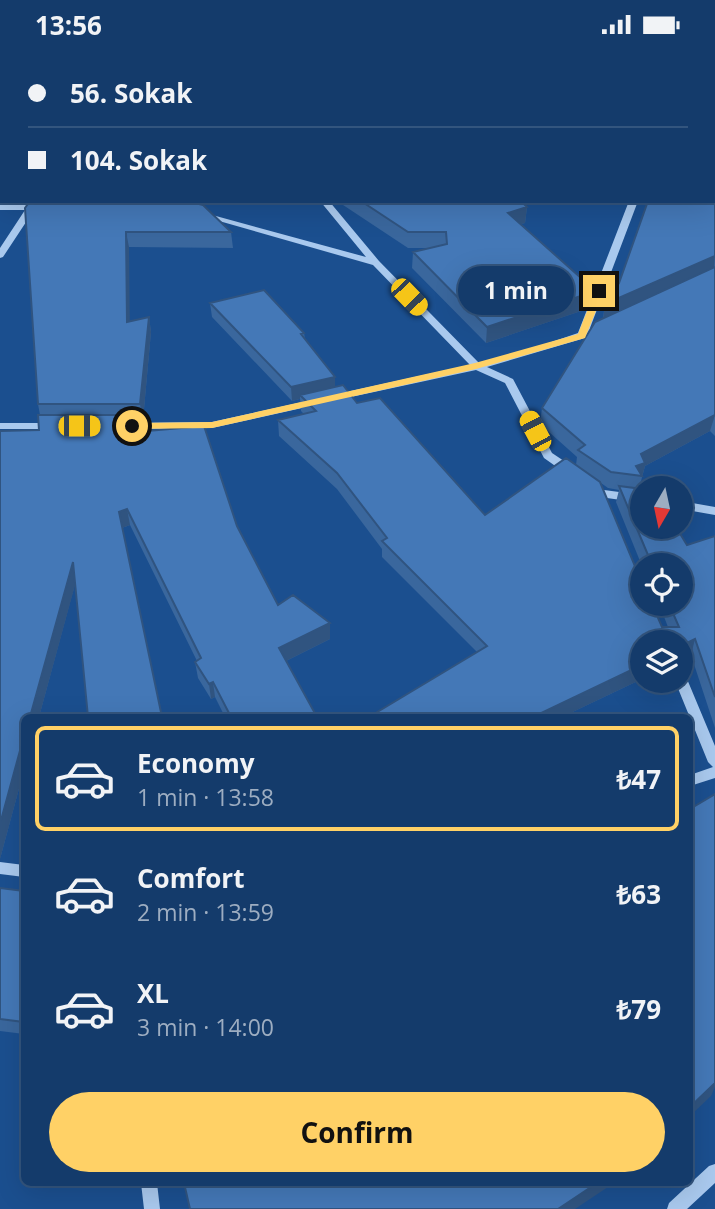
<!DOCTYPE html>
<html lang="en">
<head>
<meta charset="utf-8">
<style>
	:root { --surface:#143b6b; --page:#1d4271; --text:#f1f3f6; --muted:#9dadc1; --line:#33557e; --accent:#ffd166 }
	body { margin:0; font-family:"Open Sans",sans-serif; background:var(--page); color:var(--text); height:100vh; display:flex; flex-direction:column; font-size:26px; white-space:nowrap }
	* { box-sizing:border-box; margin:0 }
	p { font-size:23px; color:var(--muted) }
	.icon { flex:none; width:38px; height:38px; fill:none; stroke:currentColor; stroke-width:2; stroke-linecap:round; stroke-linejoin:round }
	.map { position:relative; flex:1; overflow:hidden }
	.side { position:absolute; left:21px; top:665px; width:672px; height:472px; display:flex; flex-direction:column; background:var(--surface); border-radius:10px; box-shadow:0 7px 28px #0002,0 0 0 2px var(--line) }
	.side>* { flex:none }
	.banner { position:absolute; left:0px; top:0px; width:716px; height:154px; box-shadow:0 7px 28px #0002,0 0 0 2px var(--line); display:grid; align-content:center; height:154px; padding:0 28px; background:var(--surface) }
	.needle { width:46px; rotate:189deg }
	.tools { position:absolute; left:630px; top:427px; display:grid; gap:14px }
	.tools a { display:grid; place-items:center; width:63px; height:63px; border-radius:50%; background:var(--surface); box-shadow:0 7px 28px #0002,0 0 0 2px var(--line); font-size:35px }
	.end { position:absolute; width:32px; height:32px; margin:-16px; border:9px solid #ffd166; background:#111; box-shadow:0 0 0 4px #111 }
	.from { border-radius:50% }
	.bubble { position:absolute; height:49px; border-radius:24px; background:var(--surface); box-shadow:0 7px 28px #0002,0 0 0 2px var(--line); font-size:23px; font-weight:700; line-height:49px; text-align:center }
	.car { position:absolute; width:21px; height:42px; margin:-21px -10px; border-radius:9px; box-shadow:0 0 5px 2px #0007; background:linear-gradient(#f5c518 24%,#345 0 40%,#f5c518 0 76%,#345 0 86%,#f5c518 0) }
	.banner b { display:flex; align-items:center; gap:24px; height:66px; font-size:26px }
	.banner b+b { border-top:2px solid var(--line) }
	.banner i { width:18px; height:18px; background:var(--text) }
	ul { padding:12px 0 0; list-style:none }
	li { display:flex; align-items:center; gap:21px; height:105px; margin:0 14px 10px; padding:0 14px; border:4px solid transparent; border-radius:10px }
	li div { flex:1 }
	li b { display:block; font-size:26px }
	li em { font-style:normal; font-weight:700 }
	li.selected { border-color:var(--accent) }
	li>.icon { width:63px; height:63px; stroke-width:1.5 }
	.primary-button { display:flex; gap:14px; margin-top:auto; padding:14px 28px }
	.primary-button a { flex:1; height:80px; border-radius:42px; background:var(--accent); color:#111; font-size:28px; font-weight:700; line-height:80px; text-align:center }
	.status { display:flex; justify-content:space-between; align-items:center; height:49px; padding:0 35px; background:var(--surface); direction:ltr }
	.status svg { height:19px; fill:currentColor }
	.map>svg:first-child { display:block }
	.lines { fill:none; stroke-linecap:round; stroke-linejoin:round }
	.minor { fill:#a9c9ee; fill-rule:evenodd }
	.wall { fill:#3a679d; fill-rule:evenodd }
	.shaded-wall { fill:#305480 }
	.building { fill:#4478b7; stroke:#305480; stroke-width:2 }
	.route { fill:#ffd166 }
</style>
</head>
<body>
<div class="status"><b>13:56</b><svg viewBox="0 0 49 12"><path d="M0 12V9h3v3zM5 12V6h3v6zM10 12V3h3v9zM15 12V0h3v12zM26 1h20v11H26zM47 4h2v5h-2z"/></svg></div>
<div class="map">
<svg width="715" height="1160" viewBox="0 0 715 1160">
	<rect width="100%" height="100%" fill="#1b4f8f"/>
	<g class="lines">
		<path class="minor" d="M218 0H229L216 2Z
			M678 0H686L687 2H679Z
			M714 37H715V42H714Z
			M320 152H329L379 212 479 314 537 298 578 284 629 152H638L590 279 603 274 608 277 606 279 585 289 487 318 513 330 552 404 576 420 577 423 576 426H568L544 409 505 334 476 321 337 351 333 350V346L337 345 470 316 373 216 198 166 205 164 366 208Z
			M0 155 42 156 46 159 42 162 34 161 3 208 0 209V199L25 161H0Z
			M316 350 320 351V355L212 379 127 380 122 377 127 374 212 373Z
			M0 374H56L61 377 56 380H0Z
			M604 441 642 446V454L600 448 598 445Z
			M681 452 715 458V466L681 460Z
			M681 625 685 627 687 630 715 697V729L690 737V726L713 718 708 713 675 632H681Z
			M0 813 24 816V828L0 825Z
			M715 1115V1134L687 1160H667L669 1154 709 1117Z
			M141 1134H157L160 1160H144Z"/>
	</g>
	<path class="wall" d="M264 0H674L677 2H266Z
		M702 0H715V18L714 17V2H703Z
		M715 42V387L710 382 645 417 639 440 687 496 715 487V679L691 606 642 593V630L562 668 477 603 382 508V500L337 440 279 387 278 371 304 365 301 362 300 350 292 352 212 268 210 254 304 284 305 290 335 328V338L357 354 485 466 576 416 577 408 540 375 542 359 603 269 605 255 619 234ZM601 434 608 439 619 441 616 453 642 517 681 516V555H659L668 578H662L642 555Z
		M27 152H187L231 183 233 199 129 198V272L149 268 151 283 143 371H140L142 382 237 477 278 556 330 590 286 612 317 668H225L215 648 211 650 198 629 195 613 197 612 130 476 122 479 75 535 39 668H24V721L0 810 40 366 38 355 30 152Z
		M337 152H521L527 158 525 174 521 175 587 253 584 261 486 294 412 219 413 203 432 199H408Z
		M0 839 24 842V985L0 982Z"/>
	<path class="shaded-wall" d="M130 0H177L172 2H125Z
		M2 126V152L0 154V132Z
		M527 158 525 174 507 179 508 164Z
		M126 183 129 198 130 289 127 273Z
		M715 207 714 222 603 271 605 255Z
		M590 237 587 253 584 261 486 294 487 278Z
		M149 268 151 283 143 371 140 355Z
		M335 328V342L300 346V350L292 352 291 338Z
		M139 366 142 382 137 383Z
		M715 366 710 382 645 417 641 431 642 427 636 417 641 405Z
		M127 460 130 476 122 479 119 463Z
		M73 513 77 529 39 668H30Z
		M330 574V590L280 615 279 599Z
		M695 590 691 606 681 611V597Z
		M642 616V630L562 668H533Z
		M213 633 215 648 211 650 209 635Z
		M24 687V721L0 810V775Z
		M715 1027V1038L711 1047 690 1067V1058Z
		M597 1134H614L575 1160H558Z"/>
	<path class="building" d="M0 0H130L125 2H2V126L0 132Z
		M278 0H674L677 2H280Z
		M714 41 715 42V207L605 255 619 234 648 152H714Z
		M30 152H187L203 156 231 183H126L127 273 149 268 140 355H38L25 159Z
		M361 152H521L527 158 508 164 590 237 587 245 487 278 413 203 447 195 446 183H408Z
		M715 218V366L641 405 645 414 636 417 642 427 611 423 578 401 585 396 542 359 595 273Z
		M264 241 304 284 301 285 335 328 291 338 210 254Z
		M343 336 357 354 380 349 485 466 566 409 600 433 637 522 642 525V555H652L662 578H679L669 555H681V516H648V506L619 437 642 440V478H676L687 496 715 487V648L695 590 681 597V593H642V616L533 668H369L487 597 382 492 387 489 337 424 278 371 316 362 300 346Z
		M38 366H139L137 383 204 377 237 477 278 556 293 546 330 574 279 599 317 668H231L213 633 209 635 195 613 201 609 127 460 119 463 162 668H88L73 513 30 668H24V687L0 775V382L39 381Z
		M715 745V1034L690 1058V760Z
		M0 839 24 842V973L0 970Z
		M184 1134H597L558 1160H190Z"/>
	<path class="route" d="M599 239 604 242 585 289 476 320 212 379 132 380 128 377 132 374 212 373 475 314 578 285 595 242Z"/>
</svg>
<div class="tools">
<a><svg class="needle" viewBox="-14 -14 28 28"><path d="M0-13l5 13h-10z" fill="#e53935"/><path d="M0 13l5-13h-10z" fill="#9dadc1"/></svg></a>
<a><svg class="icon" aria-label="locate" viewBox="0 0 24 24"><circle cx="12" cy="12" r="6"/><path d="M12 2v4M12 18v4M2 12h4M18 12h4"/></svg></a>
<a><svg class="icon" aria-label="layers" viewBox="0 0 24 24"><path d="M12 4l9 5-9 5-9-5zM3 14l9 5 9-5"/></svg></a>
</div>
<i class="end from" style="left:132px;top:377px"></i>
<i class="end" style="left:599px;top:242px"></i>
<div class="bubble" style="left:458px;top:217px;width:116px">1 min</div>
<i class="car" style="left:409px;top:248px;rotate:136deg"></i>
<i class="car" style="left:79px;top:377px;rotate:90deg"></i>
<i class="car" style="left:535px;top:382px;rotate:332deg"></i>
<div class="banner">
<b><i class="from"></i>56. Sokak</b>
<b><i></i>104. Sokak</b>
</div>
<section class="side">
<ul>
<li class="selected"><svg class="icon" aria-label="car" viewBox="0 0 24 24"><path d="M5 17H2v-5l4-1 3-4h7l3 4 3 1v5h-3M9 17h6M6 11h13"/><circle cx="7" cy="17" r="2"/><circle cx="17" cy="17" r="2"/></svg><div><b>Economy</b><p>1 min · 13:58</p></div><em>₺47</em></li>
<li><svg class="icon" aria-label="car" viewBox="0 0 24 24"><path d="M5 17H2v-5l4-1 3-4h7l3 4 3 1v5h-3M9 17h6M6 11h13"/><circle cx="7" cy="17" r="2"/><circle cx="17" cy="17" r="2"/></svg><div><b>Comfort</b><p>2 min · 13:59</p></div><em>₺63</em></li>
<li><svg class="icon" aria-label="car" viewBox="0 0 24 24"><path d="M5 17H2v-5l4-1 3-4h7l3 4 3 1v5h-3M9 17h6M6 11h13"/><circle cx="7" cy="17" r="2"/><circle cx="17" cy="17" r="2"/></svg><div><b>XL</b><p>3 min · 14:00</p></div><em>₺79</em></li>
</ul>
<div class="primary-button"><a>Confirm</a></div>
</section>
</div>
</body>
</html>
